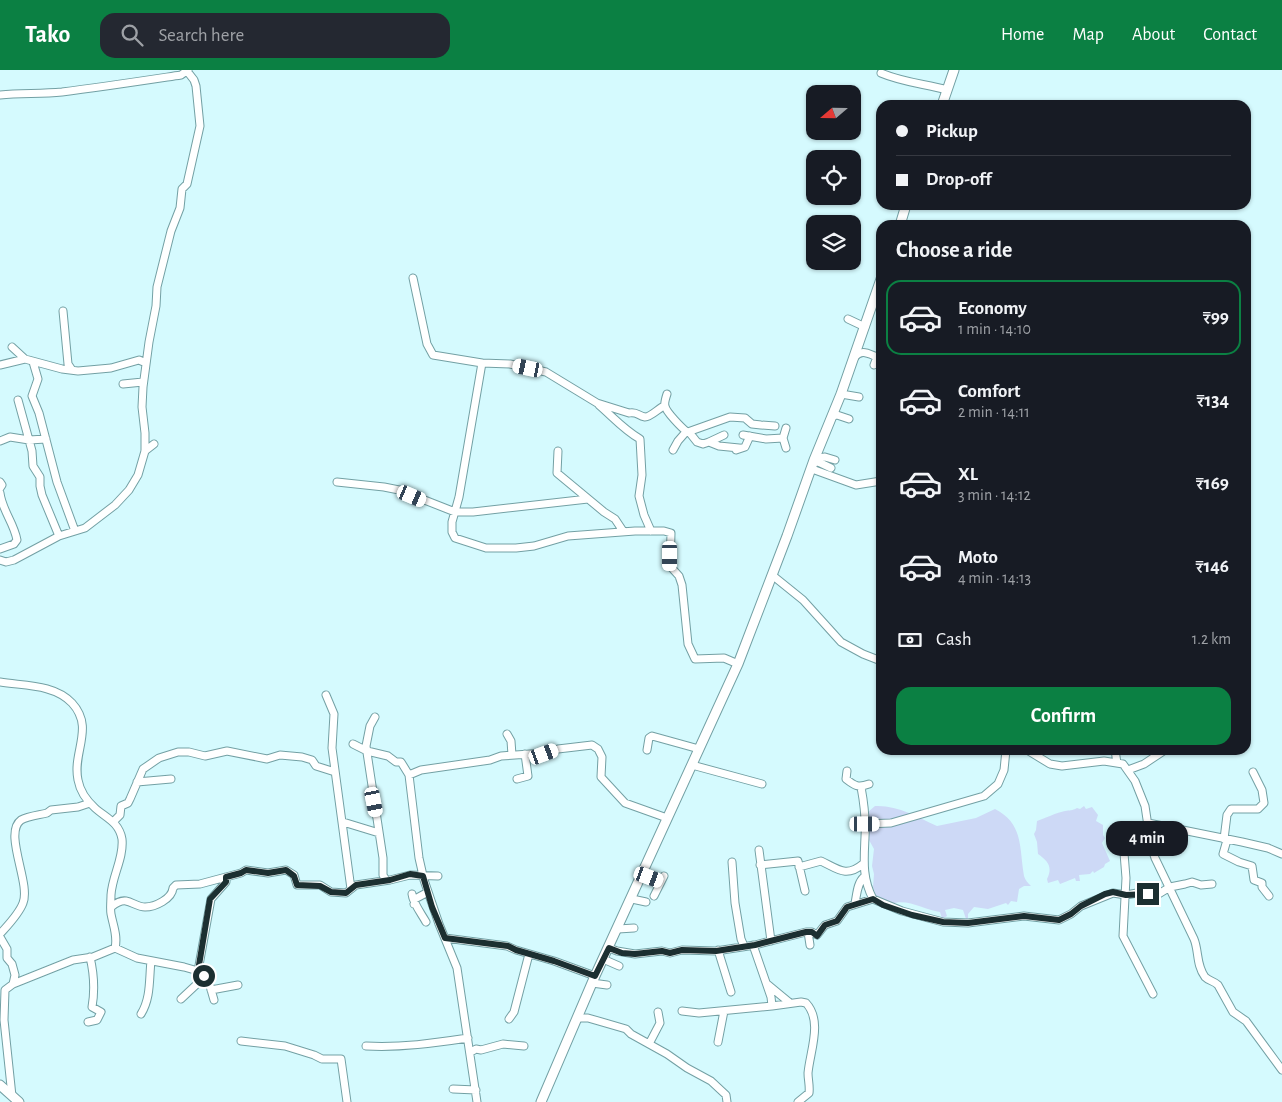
<!DOCTYPE html>
<html lang="en">
<head>
<meta charset="utf-8">
<style>
	:root { --surface:#171b24; --page:#242831; --text:#f1f3f6; --muted:#9ea1a6; --line:#363941; --accent:#0b8043 }
	body { margin:0; font-family:"Alegreya Sans",sans-serif; background:var(--page); color:var(--text); height:100vh; display:flex; flex-direction:column; font-size:19px; white-space:nowrap }
	* { box-sizing:border-box; margin:0 }
	p { font-size:16px; color:var(--muted) }
	.icon { flex:none; width:28px; height:28px; fill:none; stroke:currentColor; stroke-width:2; stroke-linecap:round; stroke-linejoin:round }
	.map { position:relative; flex:1; overflow:hidden }
	.panel { position:absolute; left:876px; top:150px; width:375px; height:535px; display:flex; flex-direction:column; background:var(--surface); border-radius:15px; box-shadow:0 1px 4px #0004 }
	.panel>* { flex:none }
	.banner { position:absolute; left:876px; top:30px; width:375px; height:110px; border-radius:15px; box-shadow:0 1px 4px #0004; display:grid; align-content:center; height:110px; padding:0 20px; background:var(--surface) }
	.needle { width:32px; rotate:250deg }
	.fabs { position:absolute; left:806px; top:15px; display:grid; gap:10px }
	.fabs a { display:grid; place-items:center; width:55px; height:55px; border-radius:10px; background:var(--surface); box-shadow:0 1px 4px #0004; font-size:25px }
	.end { position:absolute; width:22px; height:22px; margin:-11px; border:6px solid #1c2f31; background:#fff; box-shadow:0 0 0 2px #fff }
	.from { border-radius:50% }
	.bubble { position:absolute; height:35px; border-radius:15px; background:var(--surface); box-shadow:0 1px 4px #0004; font-size:16px; font-weight:600; line-height:35px; text-align:center }
	.car { position:absolute; width:15px; height:30px; margin:-15px -8px; border-radius:6px; box-shadow:0 0 4px 1px #0007; background:linear-gradient(#fff 24%,#345 0 40%,#fff 0 76%,#345 0 86%,#fff 0) }
	.banner b { display:flex; align-items:center; gap:18px; height:48px; font-size:19px }
	.banner b+b { border-top:1px solid var(--line) }
	.banner i { width:12px; height:12px; background:var(--text) }
	ul { padding:0; list-style:none }
	li { display:flex; align-items:center; gap:15px; height:75px; margin:0 10px 8px; padding:0 10px; border:2px solid transparent; border-radius:15px }
	li div { flex:1 }
	li b { display:block; font-size:19px }
	li em { font-style:normal; font-weight:600 }
	li.current { border-color:var(--accent) }
	li>.icon { width:45px; height:45px; stroke-width:1.5 }
	h2 { padding:0 20px; font-size:22px; line-height:60px }
	.pay { display:flex; align-items:center; gap:12px; height:55px; padding:0 20px; font-size:19px }
	.pay p { margin-inline-start:auto }
	.primary-button { display:flex; gap:10px; margin-top:auto; padding:10px 20px }
	.primary-button a { flex:1; height:58px; border-radius:15px; background:var(--accent); color:#fff; font-size:20px; font-weight:600; line-height:58px; text-align:center }
	header { display:flex; align-items:center; gap:30px; box-sizing:border-box; height:70px; padding:0 25px; background:var(--accent); color:#fff }
	header strong { font-size:24px }
	nav { display:flex; gap:28px; margin-inline-start:auto; font-size:18px }
	.search { width:350px; height:45px; background:var(--page); display:flex; align-items:center; gap:12px; box-sizing:border-box; padding:0 18px; border-radius:15px; color:var(--muted); font-size:19px }
	.map>svg:first-child { display:block }
	.water { fill:#cdd9f6 }
	.lines { fill:none; stroke-linecap:round; stroke-linejoin:round }
	.minor-casing { stroke:#73a0a4; stroke-width:9 }
	.tertiary-casing { stroke:#73a0a4; stroke-width:11 }
	.minor { stroke:#fff; stroke-width:7 }
	.tertiary { stroke:#fff; stroke-width:9 }
	.route { stroke:#1c2f31; stroke-width:6 }
</style>
</head>
<body>
<header>
<strong>Tako</strong>
<div class="search"><svg class="icon" aria-label="search" viewBox="0 0 24 24"><circle cx="10" cy="10" r="6"/><path d="M15 15l6 6"/></svg>Search here</div>
<nav><a>Home</a><a>Map</a><a>About</a><a>Contact</a></nav>
</header>
<div class="map">
<svg width="1282" height="1032" viewBox="0 0 1282 1032">
	<rect width="100%" height="100%" fill="#d5fafe"/>
	<path class="water" d="M875 736C898 735 917 747 937 756L976 748 995 739C1024 754 1019 778 1024 806 1025 810 1028 813 1031 816H1024L1019 819 1017 832 1011 831 1008 835 1006 833 988 839 974 837 968 844V849H966L963 840 954 838 945 840 947 846 942 849 940 842C924 840 908 828 891 834L876 826 873 817 874 804 872 796 874 779 869 770 867 756 868 742Z
		M1084 736 1086 739 1092 737 1098 745 1096 751 1103 755V765L1105 768 1102 773 1110 791 1105 794 1104 797 1094 803 1093 801 1090 804 1079 805 1080 811H1076L1075 808 1060 814 1058 810 1048 813 1047 809C1053 797 1048 791 1038 784L1037 772 1034 764 1036 760 1037 751C1043 749 1058 742 1065 741 1070 740 1072 741 1077 738L1080 739Z"/>
	<g class="lines">
		<defs>
			<path id="minor" d="M881 3C902 12 925 14 947 20
				M0 25C21 23 41 24 62 22 102 17 141 11 181 5L188 0
				M413 208 427 274 433 285 482 293 510 294 546 302 597 333 629 343C637 341 638 346 645 347 651 347 659 338 664 336
				M63 241 68 294 72 300
				M848 249 865 257
				M12 277 25 289
				M854 288C861 279 867 283 877 287L874 295
				M33 292 38 309 32 326 39 343 57 412 75 461
				M482 293 459 427 452 452V462L455 468 486 478H516L534 476 568 466 635 461H664L671 463 670 496 679 506 682 515 688 574 695 589 724 588 738 594
				M0 295 25 289 62 299 78 301 111 298 139 290 146 293
				M123 314 143 312
				M667 324C666 327 664 333 665 336 666 342 682 358 687 362
				M841 324 859 327
				M18 330 32 381 33 396 40 407V416L42 425 59 466
				M599 335C613 347 624 360 640 369L642 405 639 426 644 445 651 461
				M832 346 837 345 849 349
				M689 362 697 372 703 374 709 372 719 376 739 378
				M743 365 766 369 783 368
				M0 371 10 367 29 370 46 369
				M709 372 724 365
				M786 378 783 368 786 358
				M673 380 678 371 685 363 730 347 745 348 752 354 761 355 775 356
				M736 380 745 377 750 366
				M145 381 154 374
				M558 381 557 403 604 442 615 449 623 461
				M814 390 831 398
				M817 392 819 388 825 387 835 390
				M812 399 856 415 881 411
				M0 412 2 415 0 418
				M337 412 384 417 399 420 455 442H473L588 429
				M0 423C2 440 14 453 17 470L14 474 0 479
				M0 490 6 492 14 490 59 466 85 458 115 435 129 420 138 405 145 381V363L142 337 143 317 149 272 156 236 157 217 171 161 180 138 182 119 187 114 200 56 196 16 194 10 187 1
				M772 505 803 530 841 572 863 584 881 591
				M0 612C24 616 54 614 72 633 95 658 72 682 78 710 80 721 86 730 95 738 106 748 119 752 122 769 124 788 112 806 111 825 111 831 110 838 111 844 113 855 118 866 115 878L93 887 73 890 13 914 5 920 4 950 12 1026
				M326 625 334 644 332 678 351 819
				M375 647 370 656 366 676 383 788V805L386 810
				M507 664 511 671 512 685
				M353 674 367 681 388 686 396 692H401L409 705
				M647 680 649 668 652 666 699 679
				M1027 680 1050 694 1062 696 1104 691 1123 694 1135 711 1145 736 1151 776 1155 788 1194 869C1199 881 1196 895 1205 907 1209 911 1214 911 1218 915L1233 942 1246 951 1282 1000
				M1115 680 1117 693
				M692 695 762 714
				M1128 700 1144 694 1165 680
				M847 701 846 709C855 716 858 718 869 714
				M517 709 528 706 525 684
				M137 712 171 709
				M861 717C864 733 866 751 865 767 864 790 862 808 873 829
				M113 752 120 745 121 736 128 733 130 729 143 699 159 688 178 682H189L205 686 227 681 267 689 280 685 302 687 312 690 316 696 335 702
				M343 752 379 763
				M1148 753 1242 772 1268 778 1282 784
				M865 754 891 753 984 726 998 714 1004 700 1006 680
				M1224 769 1227 745 1231 739H1258L1264 733 1262 720 1253 702
				M1119 770 1124 783 1126 808 1123 866 1153 924
				M1227 770 1223 784 1239 792 1252 796 1254 810 1262 813V817L1269 826
				M759 780 771 871
				M732 792 735 833 741 869 744 876
				M760 795 798 791 805 821
				M799 797 821 791C838 799 846 808 863 794
				M642 805 661 811
				M412 824C413 833 421 843 426 852
				M654 826 664 806
				M632 829 646 832
				M855 833C857 824 857 813 864 807
				M414 834 415 829 428 822
				M111 837C115 834 120 830 126 831 132 832 138 837 145 837 155 837 172 829 173 818L176 815 200 814 241 803 246 800 268 803 286 800 294 805 297 815H320L331 822 346 823 356 815 390 810 410 805 438 806
				M618 859 634 858
				M808 862 810 875
				M0 864C8 855 19 844 23 833 31 813 3 763 21 750 28 746 39 745 47 743L51 740 78 737 90 733
				M0 867 7 879V888L12 894 15 905 13 914
				M445 868 507 876 516 880 554 891 595 906
				M115 878 137 888 184 897 198 901 210 916 214 930
				M609 878 617 881 635 884 662 881 670 883 682 880 716 881 755 875 806 862H812L817 865 825 855 837 851 847 837 873 829 902 841 943 852 968 853 1024 846 1059 850 1071 844 1081 836 1113 823 1126 825 1137 823 1157 825 1170 817 1185 814 1192 812 1201 815 1212 814
				M718 880 731 922
				M603 889 619 896
				M198 901 211 829 226 812V807
				M592 913 607 915
				M767 914 790 933
				M211 920 238 915
				M181 929 197 914 202 905
				M772 936 801 932 806 933C823 951 810 981 808 1003 808 1010 810 1016 809 1023L798 1032
				M682 941 699 943 772 936 771 927 753 875
				M141 944C151 928 149 909 151 891
				M577 948H588L626 959 631 964 667 984 687 998 711 1011 726 1025 727 1032
				M509 949 514 942 529 884
				M88 952 97 950 101 942 92 937C95 920 94 904 90 887
				M241 971 285 976 314 985 322 989H341L347 1032
				M718 972 724 941
				M649 974 660 953 658 942
				M366 976C400 978 435 973 468 968
				M471 982 476 979 481 980 503 974 524 976
				M453 1019 476 1020
				M477 1032 457 898 439 854 424 810 419 788 409 705 421 700 490 690 501 686 544 683 558 679 592 675 598 679 602 687 601 707 625 733 667 748"/>
			<path id="tertiary" d="M942 35 954 0
				M900 155 906 135
				M0 1015 19 1032
				M541 1032 595 906 738 594 787 466 814 390 841 324 881 209"/>
		</defs>
		<use href="#minor" class="minor-casing"/>
		<use href="#tertiary" class="tertiary-casing"/>
		<use href="#minor" class="minor"/>
		<use href="#tertiary" class="tertiary"/>
	</g>
	<g class="lines">
		<path class="route" d="M204 906 198 901 210 829 226 812V807L241 803 246 800 268 803 286 800 294 806 297 815 320 816 331 822 346 823 356 815 390 810 410 804 423 806 432 837 445 868 508 876 516 880 554 891 595 906 609 878 622 883 635 884 662 881 670 883 682 880 716 881 755 875 806 862H812L817 866 825 855 837 851 847 837 873 829 883 835 912 845 943 852 968 853 1024 846 1059 850 1071 844 1081 836 1105 824 1113 822 1126 825 1148 824"/>
	</g>
</svg>
<div class="fabs">
<a><svg class="needle" viewBox="-14 -14 28 28"><path d="M0-13l5 13h-10z" fill="#e53935"/><path d="M0 13l5-13h-10z" fill="#9ea1a6"/></svg></a>
<a><svg class="icon" aria-label="locate" viewBox="0 0 24 24"><circle cx="12" cy="12" r="6"/><path d="M12 2v4M12 18v4M2 12h4M18 12h4"/></svg></a>
<a><svg class="icon" aria-label="layers" viewBox="0 0 24 24"><path d="M12 4l9 5-9 5-9-5zM3 14l9 5 9-5"/></svg></a>
</div>
<i class="end from" style="left:204px;top:906px"></i>
<i class="end" style="left:1148px;top:824px"></i>
<div class="bubble" style="left:1106px;top:751px;width:82px">4 min</div>
<i class="car" style="left:528px;top:298px;rotate:282deg"></i>
<i class="car" style="left:412px;top:426px;rotate:113deg"></i>
<i class="car" style="left:670px;top:486px;rotate:180deg"></i>
<i class="car" style="left:544px;top:684px;rotate:70deg"></i>
<i class="car" style="left:374px;top:732px;rotate:169deg"></i>
<i class="car" style="left:865px;top:754px;rotate:90deg"></i>
<i class="car" style="left:649px;top:807px;rotate:110deg"></i>
<div class="banner">
<b><i class="from"></i>Pickup</b>
<b><i></i>Drop-off</b>
</div>
<section class="panel">
<h2>Choose a ride</h2>
<ul>
<li class="current"><svg class="icon" aria-label="car" viewBox="0 0 24 24"><path d="M5 17H2v-5l4-1 3-4h7l3 4 3 1v5h-3M9 17h6M6 11h13"/><circle cx="7" cy="17" r="2"/><circle cx="17" cy="17" r="2"/></svg><div><b>Economy</b><p>1 min · 14:10</p></div><em>₹99</em></li>
<li><svg class="icon" aria-label="car" viewBox="0 0 24 24"><path d="M5 17H2v-5l4-1 3-4h7l3 4 3 1v5h-3M9 17h6M6 11h13"/><circle cx="7" cy="17" r="2"/><circle cx="17" cy="17" r="2"/></svg><div><b>Comfort</b><p>2 min · 14:11</p></div><em>₹134</em></li>
<li><svg class="icon" aria-label="car" viewBox="0 0 24 24"><path d="M5 17H2v-5l4-1 3-4h7l3 4 3 1v5h-3M9 17h6M6 11h13"/><circle cx="7" cy="17" r="2"/><circle cx="17" cy="17" r="2"/></svg><div><b>XL</b><p>3 min · 14:12</p></div><em>₹169</em></li>
<li><svg class="icon" aria-label="car" viewBox="0 0 24 24"><path d="M5 17H2v-5l4-1 3-4h7l3 4 3 1v5h-3M9 17h6M6 11h13"/><circle cx="7" cy="17" r="2"/><circle cx="17" cy="17" r="2"/></svg><div><b>Moto</b><p>4 min · 14:13</p></div><em>₹146</em></li>
</ul>
<div class="pay"><svg class="icon" aria-label="cash" viewBox="0 0 24 24"><path d="M3 7h18v10H3z"/><circle cx="12" cy="12" r="2"/></svg>Cash<p>1.2 km</p></div>
<div class="primary-button"><a>Confirm</a></div>
</section>
</div>
</body>
</html>
